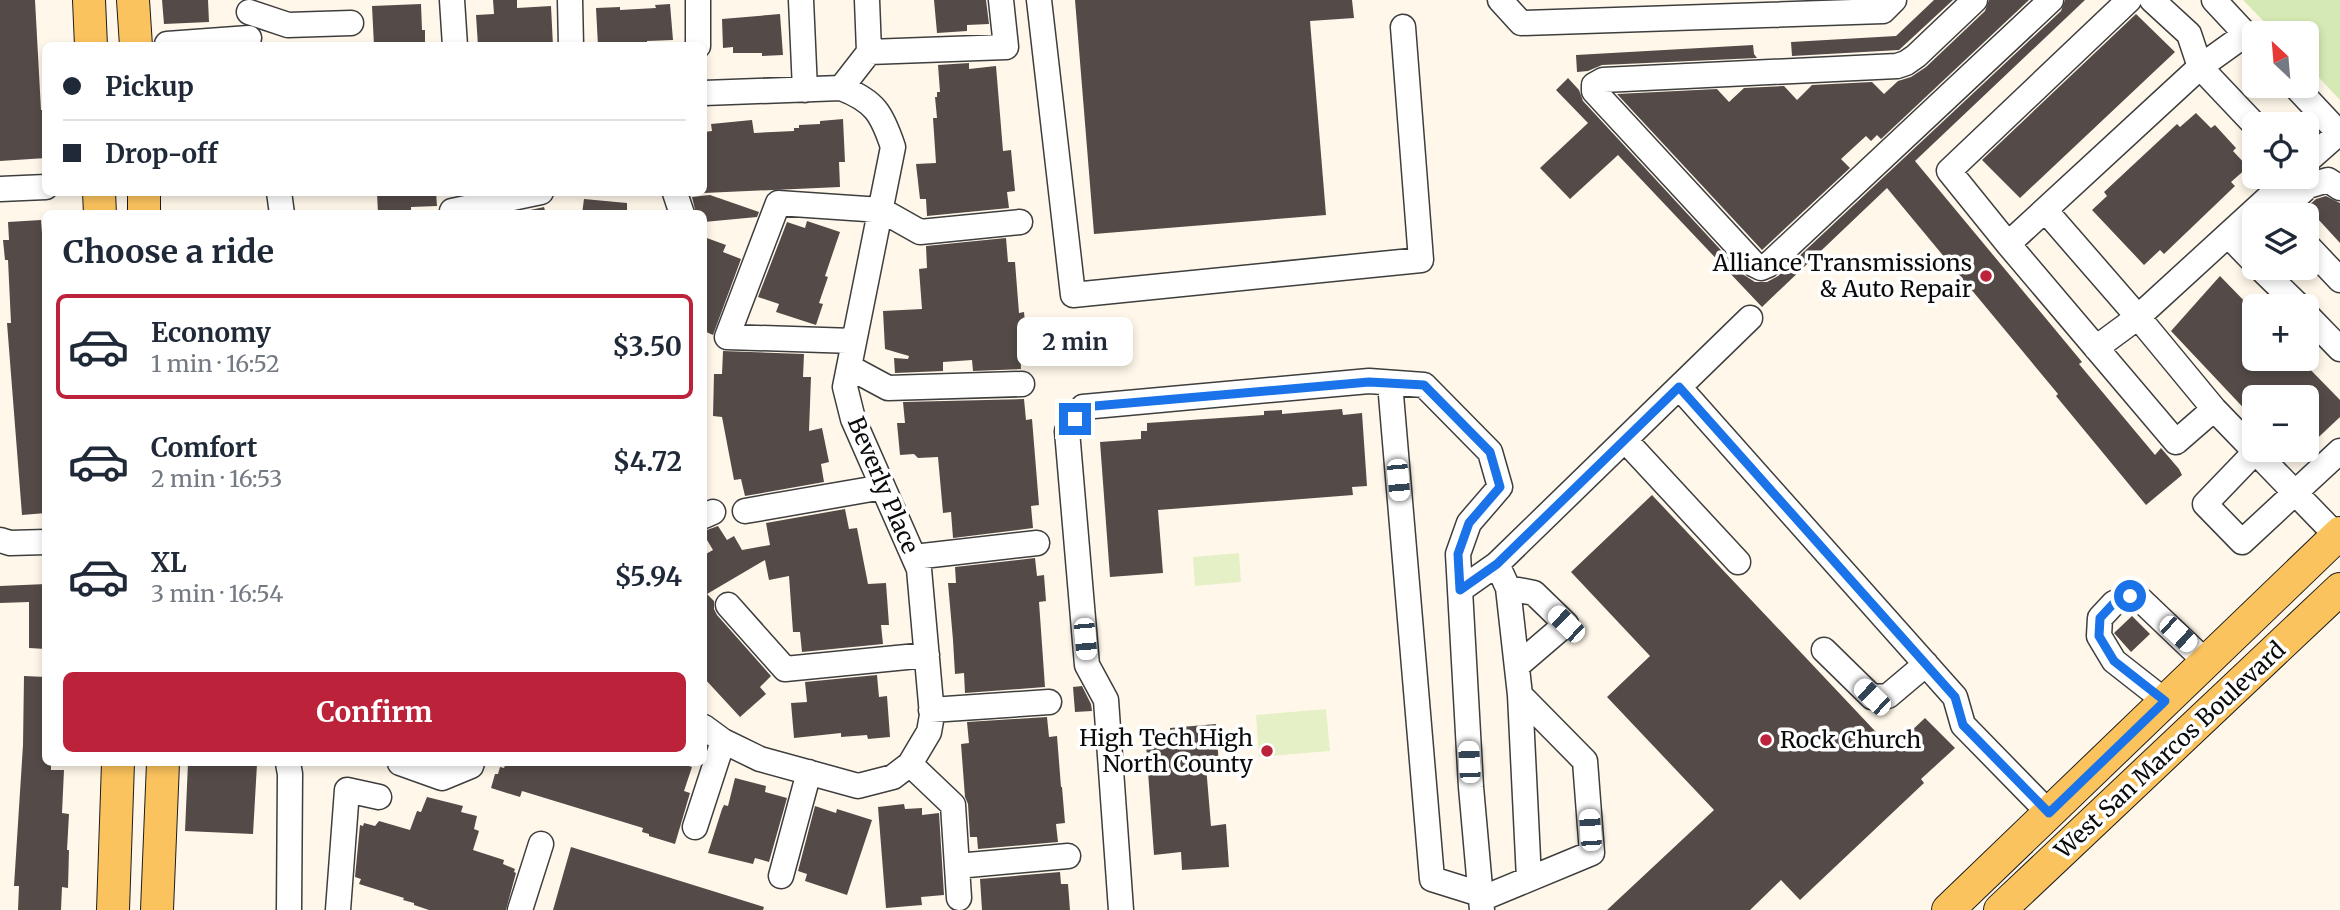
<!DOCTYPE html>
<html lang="en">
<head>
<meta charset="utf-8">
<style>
	:root { --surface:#fff; --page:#f2f2f3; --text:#1f2937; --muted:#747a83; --line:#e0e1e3; --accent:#bd223b }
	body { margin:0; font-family:Merriweather,serif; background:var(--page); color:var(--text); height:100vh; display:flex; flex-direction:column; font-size:26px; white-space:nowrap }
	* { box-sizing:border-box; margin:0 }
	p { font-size:23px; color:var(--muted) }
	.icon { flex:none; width:38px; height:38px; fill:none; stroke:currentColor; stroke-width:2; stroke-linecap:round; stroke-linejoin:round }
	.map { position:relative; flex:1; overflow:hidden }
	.side { position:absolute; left:42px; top:210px; width:665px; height:556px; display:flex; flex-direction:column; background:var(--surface); border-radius:10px; box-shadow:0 4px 10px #0003 }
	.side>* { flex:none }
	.banner { position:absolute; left:42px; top:42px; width:665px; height:154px; border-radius:10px; box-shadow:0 4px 10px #0003; display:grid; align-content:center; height:154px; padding:0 21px; background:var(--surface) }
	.needle { width:46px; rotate:334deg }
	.controls { position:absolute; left:2242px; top:21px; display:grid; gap:14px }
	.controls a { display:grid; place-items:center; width:77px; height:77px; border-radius:10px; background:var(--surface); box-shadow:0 4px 10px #0003; font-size:35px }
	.end { position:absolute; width:32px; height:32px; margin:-16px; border:9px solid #1a73e8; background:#fff; box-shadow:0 0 0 4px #fff }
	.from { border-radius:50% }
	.bubble { position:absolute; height:49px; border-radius:10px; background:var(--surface); box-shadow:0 4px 10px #0003; font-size:23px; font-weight:700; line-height:49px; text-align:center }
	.car { position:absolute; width:21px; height:42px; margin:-21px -10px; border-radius:9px; box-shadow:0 0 5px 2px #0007; background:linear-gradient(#fff 24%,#345 0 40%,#fff 0 76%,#345 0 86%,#fff 0) }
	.banner b { display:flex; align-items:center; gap:24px; height:66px; font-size:26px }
	.banner b+b { border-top:2px solid var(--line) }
	.banner i { width:18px; height:18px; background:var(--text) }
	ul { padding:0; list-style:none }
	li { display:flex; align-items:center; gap:21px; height:105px; margin:0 14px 10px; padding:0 7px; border:4px solid transparent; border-radius:10px }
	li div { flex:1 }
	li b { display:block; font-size:26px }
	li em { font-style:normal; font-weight:700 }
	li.current { border-color:var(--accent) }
	li>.icon { width:63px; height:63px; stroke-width:1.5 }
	h2 { padding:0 21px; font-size:32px; line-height:84px }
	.primary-button { display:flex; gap:14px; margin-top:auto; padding:14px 21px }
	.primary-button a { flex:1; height:80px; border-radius:10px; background:var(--accent); color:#fff; font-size:28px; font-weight:700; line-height:80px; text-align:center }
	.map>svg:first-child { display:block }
	.grass { fill:#d5e9b4 }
	.pitch { fill:#e6f0c6 }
	.building { fill:#544b48 }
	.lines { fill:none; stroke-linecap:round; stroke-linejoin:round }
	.minor-casing { stroke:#3e3e3e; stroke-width:27 }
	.major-casing { stroke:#1c1c1c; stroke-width:34 }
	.minor { stroke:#fff; stroke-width:24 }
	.major { stroke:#fbc35e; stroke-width:32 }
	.route { stroke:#1a73e8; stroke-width:9 }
	.poi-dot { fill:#bd223b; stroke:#fff; stroke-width:2.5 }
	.labels { text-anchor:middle; stroke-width:7; stroke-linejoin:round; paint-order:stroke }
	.poi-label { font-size:23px; fill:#0b0b0b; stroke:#fff; text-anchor:end }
	.street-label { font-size:23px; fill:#0b0b0b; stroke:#fff }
</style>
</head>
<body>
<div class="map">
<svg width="2340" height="910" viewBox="0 0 2340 910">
	<rect width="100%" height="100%" fill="#fff8ea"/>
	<path class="grass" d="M2243 0H2340V100L2307 65 2306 33H2275Z"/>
	<path class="pitch" d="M1239 553 1241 582 1195 586 1193 557Z
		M1326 709 1330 751 1259 757 1256 715Z"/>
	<path class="building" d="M0 0H35L41 110H46V158L0 161Z
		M162 0H208L209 22 164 24Z
		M493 0H517V8L551 6 553 46H478L476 15 494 14Z
		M934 0H986L989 24 967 25V31L937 33Z
		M1075 0H1352L1354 18 1310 21 1326 215 1094 234Z
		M1934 0H1953L1899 50 1792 56 1791 42 1896 36Z
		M1989 0H2029L1881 139 1877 135 1871 141 1866 136 1841 159 1850 168 1762 250 1617 94 1717 89 1729 102 1744 88 1784 86 1797 100 1812 85 1872 82 1884 94 1898 81 1911 77 1926 67 1985 11Z
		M2065 0H2085L1915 161 2082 362 2079 364 2155 455 2161 448 2179 469 2182 475 2146 505 2056 396 2058 394 1887 188 1762 307 1618 155 1570 199 1540 168 1588 123 1556 90 1568 78 1579 90 1583 101 1744 275 1755 282H1767L1778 276 2061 11Z
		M421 4 422 30H425V46H374L372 6Z
		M670 4 673 40 647 41V46H598L596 8 620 7V10L656 8 655 5Z
		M780 14 783 55 762 56V53H733V47L723 48 722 19Z
		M2136 14 2175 52 2020 198 1982 160Z
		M1753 45 1754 54 1757 58 1602 65 1588 71 1577 72 1576 55Z
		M969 63V69L996 66 1003 151 1011 150 1015 191 1007 192 1009 208 927 216 926 199H920L916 164 936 163 933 118H937L935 97H937V92H940L938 65Z
		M2196 113 2211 128 2215 125 2236 148 2233 151 2248 167 2231 182 2235 186 2164 254 2160 250 2144 265 2092 210 2107 196 2104 192 2177 124 2180 127Z
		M843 119 845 162H839L840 187 704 193V132L712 131 711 124 752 120 754 133 794 131V128H799V125L820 124V121Z
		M377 192H436L437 206 411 207V214H378Z
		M710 195 759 212 757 217 704 222V214H696L692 197Z
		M2326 196 2340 203V243L2307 207 2316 199Z
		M584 199 627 203V214H582Z
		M544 207 546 214H512Z
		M41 220 43 246 46 245V513L22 515 7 323H11L8 260H5L3 240H9L8 222Z
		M807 221 840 232 825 276 828 277 819 303 823 304 816 325 776 312 779 304 758 297 787 222 805 228Z
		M704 237 726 245 723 252 741 259 713 335 704 331Z
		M1006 238 1008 262H1015L1019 313 1024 312 1027 343 1025 346H1020L1021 369 973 371 972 360 943 362V371L895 373 894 358 908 359 909 356 885 349 883 311 922 309 919 269 927 268 926 246Z
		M2220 276 2254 311V359H2300L2340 400V417L2306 449V397H2254V419L2171 331Z
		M723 351 804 354 803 377H811L809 431 822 428 829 462 821 464 824 482 745 496 741 479 734 480 722 417 713 416 714 374H722Z
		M1024 399 1026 420 1032 419 1039 505 1031 506 1033 528 953 538 951 512 943 513 938 457 918 458 914 454 900 455 897 423H905L903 402Z
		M1342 409 1343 415 1362 413 1367 486 1352 487 1353 495 1158 510 1163 573 1110 577 1100 442 1141 439V431H1147V423L1264 415V411L1282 410V414Z
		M1652 495 1892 749 1925 718 1955 748 1921 779 1924 783 1800 900 1781 880 1750 910H1607L1714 810 1607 697 1650 656 1571 572Z
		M845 509 849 529 857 528 868 584 886 583 889 625H881L883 644 802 652 800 632H793L789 576 769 580 765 560 707 594 714 601V609L717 615 771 676 760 687 766 694 740 717 704 678V555L713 550 704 535V531L718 526 727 540 734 536 742 550 770 545 766 523Z
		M1035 558 1037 576 1044 575 1046 601 1039 602 1045 687 965 693 964 673 955 674 953 640 948 583H956L955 567Z
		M46 584V649L29 648V602L0 603V586Z
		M2132 616 2150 634 2131 652 2114 633Z
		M877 675 879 697 887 696 890 737 868 739 867 735 841 737V733L794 738 791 703 807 702 805 682Z
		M24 676 46 677V763H51V770H64L62 813 69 814 67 850H69L68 888 62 887 61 910H18L19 886H14L23 745Z
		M1082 686 1091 704 1092 711 1075 712 1073 687Z
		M1047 717 1049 737 1057 736 1061 787H1062L1065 823 1056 824 1058 842 978 849 977 837H970L968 804 965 797 961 744 969 743 967 722Z
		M1216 724 1219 765 1206 766 1211 826 1226 824 1229 867 1182 870 1181 852 1154 855 1146 744 1171 741 1170 728Z
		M188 763 257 764 253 834 185 831Z
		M506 763H680L692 767 684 791 690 793 675 844 649 836V834L642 832 643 828 522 791 520 797 491 788 495 774H498L500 767 504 768Z
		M735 778 766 786 765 792 787 798 769 862 755 858 753 864 708 853 722 809 724 805 728 806Z
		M427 797 463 806 461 812 477 816 474 829 479 831 473 850 504 860 503 864 515 869 514 872 516 873 506 910H429L414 905V903L403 900 404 898 359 884 361 879 355 877 360 825 363 826 364 823 375 826 379 821 410 830 417 811 421 812Z
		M904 804 905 809 922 808V815L939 813 944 895 921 897 922 905 886 908 878 807Z
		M815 806 836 813 837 809 872 820 847 895 805 881 807 874 798 871Z
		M571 847 764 907 763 910H553Z
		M1060 872 1061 884H1068L1070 910H982L980 879Z"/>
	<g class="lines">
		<defs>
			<path id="minor" d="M452 0 455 46
				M570 0 571 46
				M801 0 805 90
				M1039 0 1073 295 1421 260 1403 27
				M1500 0 1521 23 1883 11 1894 0
				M1975 0 1916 56 1906 63 1897 66 1603 80 1594 85V91L1755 265 1761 268 1768 265 2051 0
				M2129 0 1949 171 2008 244 2200 67 2246 34
				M2152 0 2189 34 2200 67 2254 124
				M2214 0 2254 43
				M249 12 288 25 351 23
				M167 44 249 38
				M698 46V0
				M869 52 1006 47 1001 0
				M2295 86 2340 134
				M841 88 869 52 867 0
				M704 93 841 88C875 101 882 114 893 147L845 387 853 419 919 569 932 715 929 732 910 764 893 777 858 786 760 759 723 741 704 727
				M2306 162 2339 133
				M0 189 46 187
				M279 192 282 214
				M675 193 682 214
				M2045 210 2138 317 2291 177
				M452 211 541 192
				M2279 213 2308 186 2328 180 2340 188
				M2228 235 2254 262
				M2008 244 2176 442 2214 409 2337 536
				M2306 244 2340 280
				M2260 268 2299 306
				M2306 314 2340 349
				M854 341 727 337 778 203 881 210 920 232 1020 222
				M2096 348 2138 317 2214 409
				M849 367 888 388 1022 384
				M1390 383 1432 879 1480 894
				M1679 387 1955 697 1963 725 2049 813
				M1625 440 1738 562
				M2255 452 2205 504 2242 542 2340 451
				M745 511 883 487
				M704 516 713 512
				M0 540 10 543 46 542
				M914 557 1037 543
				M1497 564 1750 318
				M1508 588 1534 593 1566 624 1517 666
				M1460 590 1497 564 1508 588 1520 695 1585 761 1592 853 1481 899
				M728 605 785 669 927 655
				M1824 650 1872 697 1888 696 1926 664
				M1520 695 1529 879
				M2165 701 2114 661 2099 636 2100 618 2114 603 2130 596 2141 600 2206 662
				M931 710 1049 702
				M288 763 290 774 289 910
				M400 763 442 778 471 766 472 763
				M910 764 953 805 959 898
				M695 827 723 741
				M957 866 1068 856
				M781 876 809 772
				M338 910 347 790 379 797
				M520 910 541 844
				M1121 910 1106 700 1087 665 1067 431 1083 407 1369 381 1424 385 1490 452 1500 487 1469 523 1458 554 1471 787 1482 910"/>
			<path id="major" d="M89 0 91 46
				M133 0 136 46
				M99 192 100 214
				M144 192V214
				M113 910 118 763
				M157 910 163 763
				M1948 910 2340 533
				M2000 910 2340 589"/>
		</defs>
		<use href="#minor" class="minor-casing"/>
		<use href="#major" class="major-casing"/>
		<use href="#minor" class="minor"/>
		<use href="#major" class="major"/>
	</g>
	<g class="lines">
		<path class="route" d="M1075 419 1083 407 1369 382 1424 385 1490 452 1500 487 1469 523 1458 554 1460 590 1497 564 1679 387 1955 697 1963 725 2049 813 2165 701 2114 661 2099 636 2100 618 2114 603 2130 596"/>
	</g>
	<g class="poi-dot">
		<circle cx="1986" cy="276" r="7"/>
		<circle cx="1766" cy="740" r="7"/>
		<circle cx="1267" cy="751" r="7"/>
	</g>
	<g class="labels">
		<g class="poi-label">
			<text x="1972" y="271">Alliance Transmissions<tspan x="1972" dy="26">&amp; Auto Repair</tspan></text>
			<text x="1253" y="746">High Tech High<tspan x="1253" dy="26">North County</tspan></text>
			<text x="1780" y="748" text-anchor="start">Rock Church</text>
		</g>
		<g class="street-label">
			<text transform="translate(883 485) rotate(67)" y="8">Beverly Place</text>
			<text transform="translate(2170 750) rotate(-43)" y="8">West San Marcos Boulevard</text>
		</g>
	</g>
</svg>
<div class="controls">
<a><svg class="needle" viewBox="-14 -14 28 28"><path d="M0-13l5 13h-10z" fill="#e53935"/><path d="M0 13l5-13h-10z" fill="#747a83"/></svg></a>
<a><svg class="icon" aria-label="locate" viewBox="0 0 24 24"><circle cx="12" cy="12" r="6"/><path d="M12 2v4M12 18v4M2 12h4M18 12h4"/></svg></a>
<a><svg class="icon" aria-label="layers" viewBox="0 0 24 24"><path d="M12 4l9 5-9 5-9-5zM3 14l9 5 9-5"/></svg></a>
<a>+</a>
<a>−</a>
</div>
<i class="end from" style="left:2130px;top:596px"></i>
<i class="end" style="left:1075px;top:419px"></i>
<div class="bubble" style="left:1017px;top:317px;width:116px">2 min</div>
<i class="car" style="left:1398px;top:480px;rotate:175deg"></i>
<i class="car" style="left:1566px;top:624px;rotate:314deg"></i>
<i class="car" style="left:2178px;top:634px;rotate:132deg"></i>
<i class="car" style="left:1085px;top:639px;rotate:175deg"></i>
<i class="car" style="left:1872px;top:697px;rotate:314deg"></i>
<i class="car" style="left:1469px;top:762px;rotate:357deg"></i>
<i class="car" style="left:1590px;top:830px;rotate:356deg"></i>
<div class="banner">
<b><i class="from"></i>Pickup</b>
<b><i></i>Drop-off</b>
</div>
<section class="side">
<h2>Choose a ride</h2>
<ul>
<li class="current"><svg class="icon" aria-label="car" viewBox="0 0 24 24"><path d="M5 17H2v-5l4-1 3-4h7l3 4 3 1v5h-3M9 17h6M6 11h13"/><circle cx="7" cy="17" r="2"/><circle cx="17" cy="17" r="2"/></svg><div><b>Economy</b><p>1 min · 16:52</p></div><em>$3.50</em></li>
<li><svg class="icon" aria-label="car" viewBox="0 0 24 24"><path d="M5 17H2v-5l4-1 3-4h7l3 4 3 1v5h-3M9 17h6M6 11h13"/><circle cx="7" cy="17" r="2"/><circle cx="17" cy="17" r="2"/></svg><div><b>Comfort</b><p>2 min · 16:53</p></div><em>$4.72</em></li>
<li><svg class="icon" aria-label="car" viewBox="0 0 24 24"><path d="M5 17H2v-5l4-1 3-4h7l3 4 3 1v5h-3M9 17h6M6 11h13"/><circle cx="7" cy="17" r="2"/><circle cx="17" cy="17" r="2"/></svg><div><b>XL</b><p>3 min · 16:54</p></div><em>$5.94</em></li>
</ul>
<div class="primary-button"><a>Confirm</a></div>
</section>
</div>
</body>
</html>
